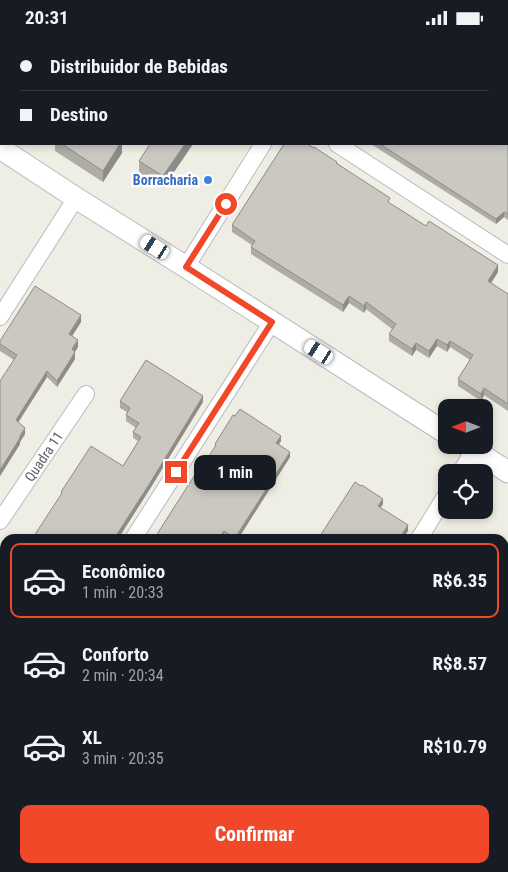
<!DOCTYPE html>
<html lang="pt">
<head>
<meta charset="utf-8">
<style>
	:root { --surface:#171b24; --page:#242831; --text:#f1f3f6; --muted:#9ea1a6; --line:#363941; --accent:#f04829 }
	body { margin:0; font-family:"Roboto Condensed",sans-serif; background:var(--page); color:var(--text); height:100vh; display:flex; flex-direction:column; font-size:19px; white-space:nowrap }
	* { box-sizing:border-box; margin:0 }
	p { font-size:16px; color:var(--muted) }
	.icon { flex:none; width:28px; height:28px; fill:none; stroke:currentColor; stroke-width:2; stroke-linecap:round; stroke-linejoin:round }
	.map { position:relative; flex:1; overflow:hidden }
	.side { position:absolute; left:0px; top:499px; width:509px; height:339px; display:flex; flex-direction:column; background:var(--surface); border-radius:15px 15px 0 0; box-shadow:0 2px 8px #0003 }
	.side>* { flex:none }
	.guide { position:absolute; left:0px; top:0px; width:509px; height:110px; box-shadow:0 2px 8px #0003; display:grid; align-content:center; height:110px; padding:0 20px; background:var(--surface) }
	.needle { width:32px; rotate:270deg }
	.controls { position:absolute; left:438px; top:364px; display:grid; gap:10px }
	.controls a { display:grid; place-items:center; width:55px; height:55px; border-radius:10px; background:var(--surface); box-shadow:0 2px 8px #0003; font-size:25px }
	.end { position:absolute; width:22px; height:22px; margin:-11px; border:6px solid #f04829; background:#fff; box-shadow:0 0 0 2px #fff }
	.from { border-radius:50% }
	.bubble { position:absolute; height:35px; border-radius:10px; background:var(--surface); box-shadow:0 2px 8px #0003; font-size:16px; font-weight:700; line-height:35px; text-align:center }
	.car { position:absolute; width:15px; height:30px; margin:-15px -8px; border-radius:6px; box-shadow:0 0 4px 1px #0007; background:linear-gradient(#fff 24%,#345 0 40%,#fff 0 76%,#345 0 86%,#fff 0) }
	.guide b { display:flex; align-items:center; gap:18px; height:48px; font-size:19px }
	.guide b+b { border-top:1px solid var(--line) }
	.guide i { width:12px; height:12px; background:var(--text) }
	ul { padding:9px 0 0; list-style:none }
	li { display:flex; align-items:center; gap:15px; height:75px; margin:0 10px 8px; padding:0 10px; border:2px solid transparent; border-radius:10px }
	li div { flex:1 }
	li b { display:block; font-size:19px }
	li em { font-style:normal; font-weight:700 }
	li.on { border-color:var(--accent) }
	li>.icon { width:45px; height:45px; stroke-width:1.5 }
	.primary-button { display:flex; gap:10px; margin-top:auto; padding:10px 20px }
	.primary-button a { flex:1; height:58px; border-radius:10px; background:var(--accent); color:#fff; font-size:20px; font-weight:700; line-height:58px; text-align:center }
	.status { display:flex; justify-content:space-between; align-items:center; height:35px; padding:0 25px; background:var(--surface); direction:ltr }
	.status svg { height:14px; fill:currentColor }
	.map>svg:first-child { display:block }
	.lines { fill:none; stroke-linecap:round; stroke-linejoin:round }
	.minor-casing { stroke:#b9bbc1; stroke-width:18 }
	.tertiary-casing { stroke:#b9bbc1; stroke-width:23 }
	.trunk-casing { stroke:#f3ba00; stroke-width:29 }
	.minor { stroke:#fff; stroke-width:16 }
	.tertiary { stroke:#fff; stroke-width:21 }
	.trunk { stroke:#fff19a; stroke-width:28 }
	.wall { fill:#aeaca6 }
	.shaded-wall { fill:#8d8c87 }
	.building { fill:#cac8c1; stroke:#8d8c87 }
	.route { stroke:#f04829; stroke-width:6 }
	.shop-dot { fill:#3f7fe0; stroke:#fff; stroke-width:2 }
	.labels { text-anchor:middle; stroke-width:5; stroke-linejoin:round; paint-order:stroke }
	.shop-label { font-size:14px; font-weight:bold; fill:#366cbe; stroke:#fff; text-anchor:end }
	.street-label { font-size:14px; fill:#5c5f65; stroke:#fff }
</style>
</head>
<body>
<div class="status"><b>20:31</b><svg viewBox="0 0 49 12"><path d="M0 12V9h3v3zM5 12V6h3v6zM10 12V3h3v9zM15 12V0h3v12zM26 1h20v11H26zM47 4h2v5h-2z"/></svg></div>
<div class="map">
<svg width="508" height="837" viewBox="0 0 508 837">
	<rect width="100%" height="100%" fill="#efeee4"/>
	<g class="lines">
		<defs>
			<g id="minor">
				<path d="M442 0 444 1"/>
				<path d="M19 1 20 0"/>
				<path d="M331 1 332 0"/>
				<path d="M0 30 1 28"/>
				<path d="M337 109 508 220"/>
				<path d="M186 232 263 109"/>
				<path d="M0 282 76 163"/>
				<path d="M460 438 474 415"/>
				<path id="s1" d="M0 486 86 359"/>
				<path d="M133 504 272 287"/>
				<path d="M419 504 446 460"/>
				<path d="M0 689 5 692"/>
				<path d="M0 835 3 837"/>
				<path d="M209 837 212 832"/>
			</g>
			<path id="tertiary" d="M0 113 76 163 186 232 446 398
				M466 410 508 437"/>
			<path id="trunk" d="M504 755 508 749
				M451 837 454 832"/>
		</defs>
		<use href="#minor" class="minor-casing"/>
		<use href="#tertiary" class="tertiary-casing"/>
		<use href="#trunk" class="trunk-casing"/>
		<use href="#minor" class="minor"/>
		<use href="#tertiary" class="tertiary"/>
		<use href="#trunk" class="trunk"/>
	</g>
	<path class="wall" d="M160 0H261L260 1H160Z
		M477 0H508V18V1H479Z
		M508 64V185L504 182 496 189 371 109H508Z
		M55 109H122V118L103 147 55 116Z
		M193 109 163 153 139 138V126Z
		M337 128 390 169 498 237 491 248 508 259V376L484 360 481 366 458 351V344L470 325 450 312 447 317 437 311 429 323 416 315 412 321 389 306V299L392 294 366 274 364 278 349 268 343 277 251 219V212L252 210 232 197V190Z
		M81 287 72 301 78 312 75 317V324L57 352 47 342 27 373 18 387 25 399 20 407V409L0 441 14 325 0 316V306Z
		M120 366 203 367 118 504H32L61 460V457L123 431 138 406 133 403V397L136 393 126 386V380L127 377 120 373Z
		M281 406 279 409 290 422 238 504H228L224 501 222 504H154L198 439 215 413V409Z
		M0 594 5 598V644L0 641Z
		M0 715 5 718V802L0 799Z
		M238 832H313L310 837H244V836Z"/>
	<path class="shaded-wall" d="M0 0H5L4 1H1V6L0 8Z
		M92 0H99V1H91Z
		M253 0H261L260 1H252Z
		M120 109H122V118L103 147V136Z
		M185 109H193L163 153V141Z
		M504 177V182L496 189V184Z
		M498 230V237L488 253V246Z
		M349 261V268L343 277V270Z
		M366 267V274L364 278V271Z
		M81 280V287L69 306V299Z
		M437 304V311L429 323V316Z
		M78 305V312L72 321V314Z
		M450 306V312L447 317V310Z
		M416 308V315L412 321V314Z
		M75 317V324L57 352V346Z
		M47 336V342L16 391V385Z
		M484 353V360L481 366V359Z
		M203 361V367L150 454 118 504H114Z
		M25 393V399L20 407V409L0 441V435Z
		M281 401V406L276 413V408Z
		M290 417V422L238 504H235Z
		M383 464V469L378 477V471Z
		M408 490V496L403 504H399Z
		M224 496V501L222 504H219Z
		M309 832H313L310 837H306Z"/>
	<path class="building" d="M60 0H92L91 1H59Z
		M170 0H253L252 1H172Z
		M355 0H391L393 1H354Z
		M489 0H508V12V1H491Z
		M508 64V179L504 177 496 184 380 109H508Z
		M62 109H120L103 136Z
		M150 109H185L163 141 139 126Z
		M284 109H307L314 113V112L337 127 336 128 390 163 388 167 404 177 426 191 429 186 498 230 488 246 508 259V369L484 353 481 359 458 344 473 320 450 306 447 310 437 304 429 316 416 308 412 314 389 299 396 289 366 267 364 271 349 261 343 270 251 212 255 206 232 190Z
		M35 251 81 280 69 299 78 305 72 314 75 317 57 346 47 336 16 385 25 393 20 401V403L0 435V346L17 320 0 309V306Z
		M146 325 203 361 150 448 114 504H32L62 458 61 457 91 411 123 431 141 402 133 397 139 388 126 380 130 373 120 366Z
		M240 374 281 401 276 408 290 417 235 503 224 496 219 504H154L196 438 198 439 216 410 215 409 233 380 235 381Z
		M355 447 361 451 362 450 383 464 378 471 408 490 399 504H318Z
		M0 594 5 598V638L0 635Z
		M0 715 5 718V797L0 793Z
		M144 832H183L185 834 183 837H141Z
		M247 832H309L306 837H244Z"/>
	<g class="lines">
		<path class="route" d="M176 437 272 287 186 232 226 169"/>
	</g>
	<circle class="shop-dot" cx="208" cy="145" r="5"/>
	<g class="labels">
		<g class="shop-label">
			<text x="198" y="150">Borracharia</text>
		</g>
		<g class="street-label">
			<text dy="5" stroke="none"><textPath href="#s1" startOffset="78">Quadra 11</textPath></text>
		</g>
	</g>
</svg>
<div class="controls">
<a><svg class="needle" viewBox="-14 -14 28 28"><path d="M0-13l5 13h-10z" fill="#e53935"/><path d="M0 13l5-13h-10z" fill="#9ea1a6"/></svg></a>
<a><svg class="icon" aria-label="locate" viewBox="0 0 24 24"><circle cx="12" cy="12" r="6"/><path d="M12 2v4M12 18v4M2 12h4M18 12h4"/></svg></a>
</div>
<i class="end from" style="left:226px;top:169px"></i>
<i class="end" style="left:176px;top:437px"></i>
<div class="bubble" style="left:194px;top:420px;width:82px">1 min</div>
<i class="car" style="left:155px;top:212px;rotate:302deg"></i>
<i class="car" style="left:319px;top:317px;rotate:302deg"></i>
<div class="guide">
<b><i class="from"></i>Distribuidor de Bebidas</b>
<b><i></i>Destino</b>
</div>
<section class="side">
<ul>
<li class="on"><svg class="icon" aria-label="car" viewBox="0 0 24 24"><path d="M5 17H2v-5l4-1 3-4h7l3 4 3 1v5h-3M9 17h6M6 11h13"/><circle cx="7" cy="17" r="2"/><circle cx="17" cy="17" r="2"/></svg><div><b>Econômico</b><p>1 min · 20:33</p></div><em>R$6.35</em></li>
<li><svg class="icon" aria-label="car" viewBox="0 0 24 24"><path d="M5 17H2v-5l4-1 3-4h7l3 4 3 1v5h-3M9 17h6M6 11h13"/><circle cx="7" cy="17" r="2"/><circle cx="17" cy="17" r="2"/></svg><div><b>Conforto</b><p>2 min · 20:34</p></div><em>R$8.57</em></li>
<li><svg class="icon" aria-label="car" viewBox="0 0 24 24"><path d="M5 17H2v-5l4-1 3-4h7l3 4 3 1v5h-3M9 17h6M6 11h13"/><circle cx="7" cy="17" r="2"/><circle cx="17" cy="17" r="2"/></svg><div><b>XL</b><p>3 min · 20:35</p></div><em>R$10.79</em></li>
</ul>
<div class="primary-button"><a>Confirmar</a></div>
</section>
</div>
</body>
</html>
